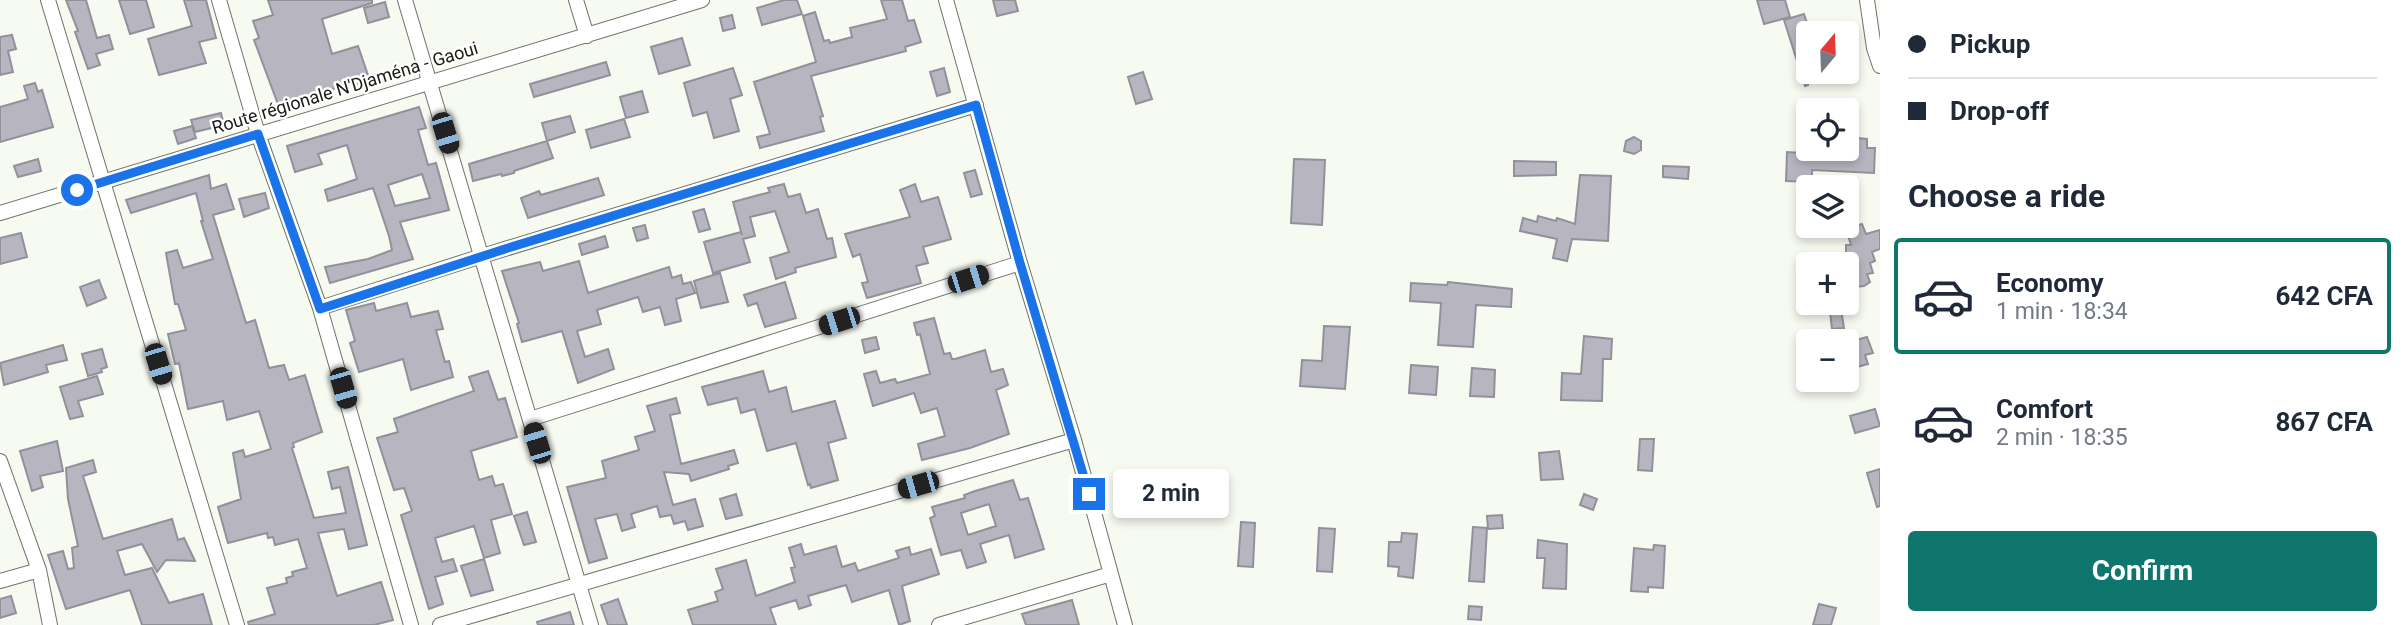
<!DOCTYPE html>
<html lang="en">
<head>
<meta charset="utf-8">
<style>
	:root { --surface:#fff; --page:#f6f6f7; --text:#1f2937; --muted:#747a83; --line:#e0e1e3; --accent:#0f766e }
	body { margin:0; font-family:Roboto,sans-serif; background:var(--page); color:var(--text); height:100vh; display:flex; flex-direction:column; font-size:26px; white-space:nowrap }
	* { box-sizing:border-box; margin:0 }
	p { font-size:23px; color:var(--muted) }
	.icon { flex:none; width:38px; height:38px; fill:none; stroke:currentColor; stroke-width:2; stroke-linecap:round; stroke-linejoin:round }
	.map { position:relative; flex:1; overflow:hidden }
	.side { display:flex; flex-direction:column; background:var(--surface); width:525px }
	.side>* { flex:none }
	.banner { display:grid; align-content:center; height:154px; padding:0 28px; background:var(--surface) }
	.needle { width:46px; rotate:19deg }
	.controls { position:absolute; left:1796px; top:21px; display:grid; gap:14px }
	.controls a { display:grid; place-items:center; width:63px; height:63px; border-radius:7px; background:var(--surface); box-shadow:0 4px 10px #0003; font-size:35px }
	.end { position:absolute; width:32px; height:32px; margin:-16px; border:9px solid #1a73e8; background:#fff; box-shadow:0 0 0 4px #fff }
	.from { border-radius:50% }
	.bubble { position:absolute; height:49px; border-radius:7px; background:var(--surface); box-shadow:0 4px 10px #0003; font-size:23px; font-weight:700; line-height:49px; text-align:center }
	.car { position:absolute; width:21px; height:42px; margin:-21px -10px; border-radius:9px; box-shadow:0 0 5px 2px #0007; background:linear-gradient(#222 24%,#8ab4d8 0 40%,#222 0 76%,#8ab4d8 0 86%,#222 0) }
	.banner b { display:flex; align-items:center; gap:24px; height:66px; font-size:26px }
	.banner b+b { border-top:2px solid var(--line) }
	.banner i { width:18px; height:18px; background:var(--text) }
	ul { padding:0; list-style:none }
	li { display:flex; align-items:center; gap:21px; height:116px; margin:0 14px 10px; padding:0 14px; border:4px solid transparent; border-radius:7px }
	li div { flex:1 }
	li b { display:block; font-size:26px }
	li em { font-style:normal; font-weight:700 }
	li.on { border-color:var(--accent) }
	li>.icon { width:63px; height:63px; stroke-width:1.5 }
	h2 { padding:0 28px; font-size:32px; line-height:84px }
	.cta { display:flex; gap:14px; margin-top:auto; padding:14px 28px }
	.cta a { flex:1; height:80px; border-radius:7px; background:var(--accent); color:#fff; font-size:28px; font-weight:700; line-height:80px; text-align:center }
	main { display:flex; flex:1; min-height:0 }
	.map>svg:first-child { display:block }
	.building { fill:#b7b6c0; stroke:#91919a; stroke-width:2; fill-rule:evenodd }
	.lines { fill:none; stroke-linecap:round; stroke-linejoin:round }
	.minor-casing { stroke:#6f736a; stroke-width:16 }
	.minor { stroke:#fff; stroke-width:14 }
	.route { stroke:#1a73e8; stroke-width:9 }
	.labels { text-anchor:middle; stroke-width:5; stroke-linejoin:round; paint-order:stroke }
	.street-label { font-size:18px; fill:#191b17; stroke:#fff }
</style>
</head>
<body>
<main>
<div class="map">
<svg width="1880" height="625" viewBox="0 0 1880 625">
	<rect width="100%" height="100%" fill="#f6faf1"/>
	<path class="building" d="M66 0H86L97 38 109 35 113 49 96 54 100 65 88 69 75 32 78 31Z
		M119 0H146L154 27 130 34Z
		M184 0H206L216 38 199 42 206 63 159 75 148 39 192 26Z
		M268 0H372V3L322 19 332 54 358 46 369 78 363 81V83L352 86 351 83 279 107 254 40 259 38 253 21 273 15Z
		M784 0H797L802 14 762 25 757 8Z
		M881 0H902L908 21 914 20 921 42 905 47 906 51 811 76 823 116 820 117 824 131 760 148 757 137 770 134 754 82 816 62 803 16 815 12 824 41 829 40 830 43 852 37 850 28 887 19Z
		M993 0H1015L1018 11 997 16Z
		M1757 0H1785L1790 17 1764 24Z
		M385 2 389 17 368 23 364 8Z
		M1804 14 1808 26V85L1805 86 1784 20Z
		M732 15 735 28 723 31 720 18Z
		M12 35 16 49 8 51 13 72 0 75V37Z
		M682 38 690 65 659 74 651 47Z
		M606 62 610 75 534 97 530 84Z
		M733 68 742 95 730 99 739 131 714 138 707 112 693 116 684 83Z
		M944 68 950 92 937 96 930 72Z
		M1143 72 1152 99 1136 104 1128 77Z
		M35 83 38 92 42 90 53 127 0 142V107L28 99 24 86Z
		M642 91 648 112 626 118 620 97Z
		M419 107 426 128 418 130 428 165 436 163 449 210 400 222 413 259 330 283 325 267 368 259 392 250 389 236 373 188 328 201 325 190 357 179 347 145 318 154 322 164 295 172 287 146ZM422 174 430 198 395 206 388 185Z
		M221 113 224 125 195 132 191 120Z
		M570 116 575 132 547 141 542 123Z
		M624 119 630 137 591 148 586 130Z
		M192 126 196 138 178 144 174 131Z
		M1634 137 1641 141V150L1634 154 1624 151 1626 141Z
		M1847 137 1867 139V148H1875L1874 173 1812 170V178H1808V182L1786 181 1787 152 1820 154 1821 149H1846Z
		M547 141 553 158 514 171V173L502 176 501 174 473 181 469 164Z
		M38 159 41 171 18 177 14 166Z
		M1294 159 1325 160 1322 225 1291 223Z
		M1514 161 1556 162V175L1514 176Z
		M1663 166 1689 167 1688 179 1663 177Z
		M975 170 982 194 971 197 964 173Z
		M209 175 211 189 226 184 234 209 213 215 246 323 255 320 269 368 284 365 289 380 305 375 322 432 293 443 294 447 292 448 314 518 346 513 340 487 332 489 328 472 348 467 367 545 349 549 344 529 318 533 337 596 381 582 393 620 374 625H249L248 622 275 614 267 588 287 583 286 578 293 576 292 572 307 568 298 539 275 545 273 537 268 538 267 533 228 543 218 507 241 499 233 453 243 450 245 457 271 449 259 411 227 420 223 401 188 409 179 363 175 364 168 334 186 330 178 304H175L166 253 177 250 183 268 213 259 201 221H203L196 193 131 213 126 200Z
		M1580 175 1611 176 1608 241 1572 239 1567 261 1553 258 1557 239 1520 231 1523 218 1537 222 1538 216 1556 221 1557 218 1575 224Z
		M598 178 604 195 528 218 521 198 539 191 541 195Z
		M784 184 788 197 800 194 806 213 818 209 827 239 832 238 836 257 795 268 796 272 776 279 770 258 789 252 775 211 750 217 755 236 743 239 750 262 713 273 704 242 741 232 742 235 733 202 770 192 768 188Z
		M915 184 921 202 938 197 951 239 923 247 928 263 916 266 921 283 867 298 862 283 868 282 860 254 853 257 845 234 910 217 900 190Z
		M265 193 269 208 244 217 239 199Z
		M704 209 710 229 699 232 693 212Z
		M1862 224 1866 234 1880 230V249L1872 252 1875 261 1870 263 1873 273 1867 274 1870 282 1864 286 1846 288V245H1851L1846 229Z
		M645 225 648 238 637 241 633 228Z
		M21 233 27 257 0 264V238Z
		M605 236 608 247 582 255 579 244Z
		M579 261 588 293 669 267 672 278 681 275 683 284 691 282 695 293 676 299 681 321 665 325 660 307 643 312 638 297 597 310 601 324 577 331 585 357 608 349 614 369 578 383 562 331 522 342 517 324 519 323 502 271 540 262 543 271Z
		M720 273 728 302 701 308 694 281Z
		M99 280 106 298 87 306 80 287Z
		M785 282 796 318 765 327 757 303 748 306 744 295Z
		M1448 282 1512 289 1511 307 1476 305 1473 347 1438 345 1441 303 1410 301 1411 283 1447 285Z
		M374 303 376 311 407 303 411 317 438 311 443 329 436 330 445 362 449 361 453 377 411 390 403 359 359 372 350 343 355 341 346 310Z
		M1829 303H1840L1844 328 1832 329Z
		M934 318 944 354 950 353 952 359H955L985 350 991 372 1003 369 1008 385 996 390 1009 434 970 448 922 460 918 444 945 436 937 408 921 413 914 393 873 406 864 374 876 371 880 383 895 379 897 383 930 374 920 334 917 335 914 323Z
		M1324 326 1350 327 1345 389 1300 386 1302 360 1322 361Z
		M1584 336 1612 339 1611 359H1603L1602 401 1561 400 1562 373 1581 374Z
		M876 337 879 349 865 353 862 340Z
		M1867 337 1873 353 1865 355 1868 364 1846 370V354L1852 353 1849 342Z
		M63 345 67 360 46 365 48 372 4 385 0 363Z
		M102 349 107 367 101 369 102 372 88 376 82 354Z
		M1411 365 1438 367 1436 395 1409 393Z
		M1472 368 1495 370 1494 397 1470 396Z
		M488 371 498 400 505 398 517 437 471 451 479 480 492 476 495 486 503 484 512 514 491 520 500 553 484 558 474 526 435 538 442 562 453 559 457 571 435 577 443 604 429 609 401 515 412 511 404 488 394 490 377 438 398 432 394 419 474 391 469 377Z
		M763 371 769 392 786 387 792 412 835 401 846 438 828 443 838 480 811 488 810 484 808 485 796 443 767 451 755 409 741 413 737 398 708 405 702 387Z
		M97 376 103 394 78 401 83 416 70 419 60 387Z
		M676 398 680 413 670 415 681 464 734 450 738 463 728 466 729 469 691 481 689 474 664 472 673 505 695 499 703 526 688 530 685 521 674 524 671 515 660 517 657 506 631 514 635 527 622 531 617 514 595 519 607 558 589 563 567 487 606 478 602 461 639 450 635 437 655 431 647 406Z
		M1875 409 1880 426 1855 433 1850 416Z
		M1640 439H1654L1652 471 1638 470Z
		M57 441 63 471 40 476 43 487 32 491 20 451Z
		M1559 451 1563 479 1541 480 1539 453Z
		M93 460 96 472 83 476 103 539 172 519 178 540 184 538 195 561 166 560 157 572 142 544 117 551 125 575 152 568 169 603 203 594 212 625H142L130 590 66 609 48 555 63 551 68 569 74 568 72 548 78 546 68 499 66 468Z
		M1880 469V506L1877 507 1867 473Z
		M1013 480 1020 500 1028 498 1044 549 1015 558 1009 535 980 544 986 562 967 568 961 550 941 555 930 518 935 516 932 507 965 498 964 495 975 491ZM989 504 996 526 968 535 961 513Z
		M736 494 742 515 726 519 720 499Z
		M1584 494 1597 499 1593 510 1580 505Z
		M527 512 536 542 524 545 514 516Z
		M1502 515 1503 528 1488 529 1487 516Z
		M1241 522 1255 523 1253 567 1238 566Z
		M1473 527 1487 528 1484 582 1469 581Z
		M1319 528 1335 529 1332 572 1317 571Z
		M1402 533 1417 534 1413 578 1398 576 1399 567 1388 566 1389 542H1401Z
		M1538 540 1567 544 1566 589 1543 588 1545 558H1537Z
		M801 544 804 555 836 546 842 567 855 563 858 571 899 558 896 551 909 547 911 555 931 549 939 574 902 586 910 621 899 625 889 590 852 602 846 585 808 596 811 605 799 609 796 600 770 608 776 625H693L688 610 718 601 715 592 723 589 716 569 746 560 756 596 795 582 791 568 795 567 789 548Z
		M1654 545 1665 546 1663 588 1648 587V592L1631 591 1634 548 1653 550Z
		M484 559 493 590 471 596 461 566Z
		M11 596 16 613 0 618V599Z
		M618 599 627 625H608L601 605Z
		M1072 600 1079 625H1026L1022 614Z
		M1819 604 1836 608 1831 625H1813Z
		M1469 606 1482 607 1481 620 1468 619Z
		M570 612 574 625H538L537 622Z"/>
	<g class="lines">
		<defs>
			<path id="minor" d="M48 0 237 625
				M219 0 258 134 320 308 411 625
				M405 0 591 625
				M576 0 587 36
				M946 0 1020 263 1074 440 1125 625
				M1867 0 1874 48 1880 66
				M0 213 702 0
				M320 308 482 256 976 105
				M530 419 1020 263
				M0 461 39 570 50 625
				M0 581 39 570
				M440 625 1074 440
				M939 625 1111 574"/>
		</defs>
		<use href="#minor" class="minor-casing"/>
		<use href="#minor" class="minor"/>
	</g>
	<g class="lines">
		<path class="route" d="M77 190 258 134 320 309 508 248 976 105 1020 263 1089 494"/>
	</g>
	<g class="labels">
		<g class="street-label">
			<text transform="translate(345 88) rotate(-17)" y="6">Route régionale N'Djaména - Gaoui</text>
		</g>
	</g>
</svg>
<div class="controls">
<a><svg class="needle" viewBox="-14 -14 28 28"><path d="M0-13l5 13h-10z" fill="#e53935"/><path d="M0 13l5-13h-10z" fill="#747a83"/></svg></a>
<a><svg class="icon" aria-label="locate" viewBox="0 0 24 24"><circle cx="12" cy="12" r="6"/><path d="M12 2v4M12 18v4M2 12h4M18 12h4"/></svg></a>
<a><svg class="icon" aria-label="layers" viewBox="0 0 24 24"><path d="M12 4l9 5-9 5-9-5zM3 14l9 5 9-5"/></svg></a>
<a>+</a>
<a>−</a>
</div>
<i class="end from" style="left:77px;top:190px"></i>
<i class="end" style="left:1089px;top:494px"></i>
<div class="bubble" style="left:1113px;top:469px;width:116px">2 min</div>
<i class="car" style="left:445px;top:133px;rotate:163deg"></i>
<i class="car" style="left:968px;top:279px;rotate:72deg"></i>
<i class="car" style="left:839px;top:321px;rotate:252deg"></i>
<i class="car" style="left:158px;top:364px;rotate:163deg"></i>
<i class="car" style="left:343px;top:388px;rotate:164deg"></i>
<i class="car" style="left:537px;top:443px;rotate:343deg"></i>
<i class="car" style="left:918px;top:485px;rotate:254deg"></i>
</div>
<section class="side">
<div class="banner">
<b><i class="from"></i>Pickup</b>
<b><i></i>Drop-off</b>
</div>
<h2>Choose a ride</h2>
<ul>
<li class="on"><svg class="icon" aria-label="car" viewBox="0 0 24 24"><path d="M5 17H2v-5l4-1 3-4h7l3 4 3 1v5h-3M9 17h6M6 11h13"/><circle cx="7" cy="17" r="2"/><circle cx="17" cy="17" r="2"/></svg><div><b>Economy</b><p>1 min · 18:34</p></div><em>642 CFA</em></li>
<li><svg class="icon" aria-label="car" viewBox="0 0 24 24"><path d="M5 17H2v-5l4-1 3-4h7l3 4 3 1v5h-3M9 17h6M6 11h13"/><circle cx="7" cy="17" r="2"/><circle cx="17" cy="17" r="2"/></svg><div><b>Comfort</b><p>2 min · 18:35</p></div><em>867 CFA</em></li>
</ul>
<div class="cta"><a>Confirm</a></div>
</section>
</main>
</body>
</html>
